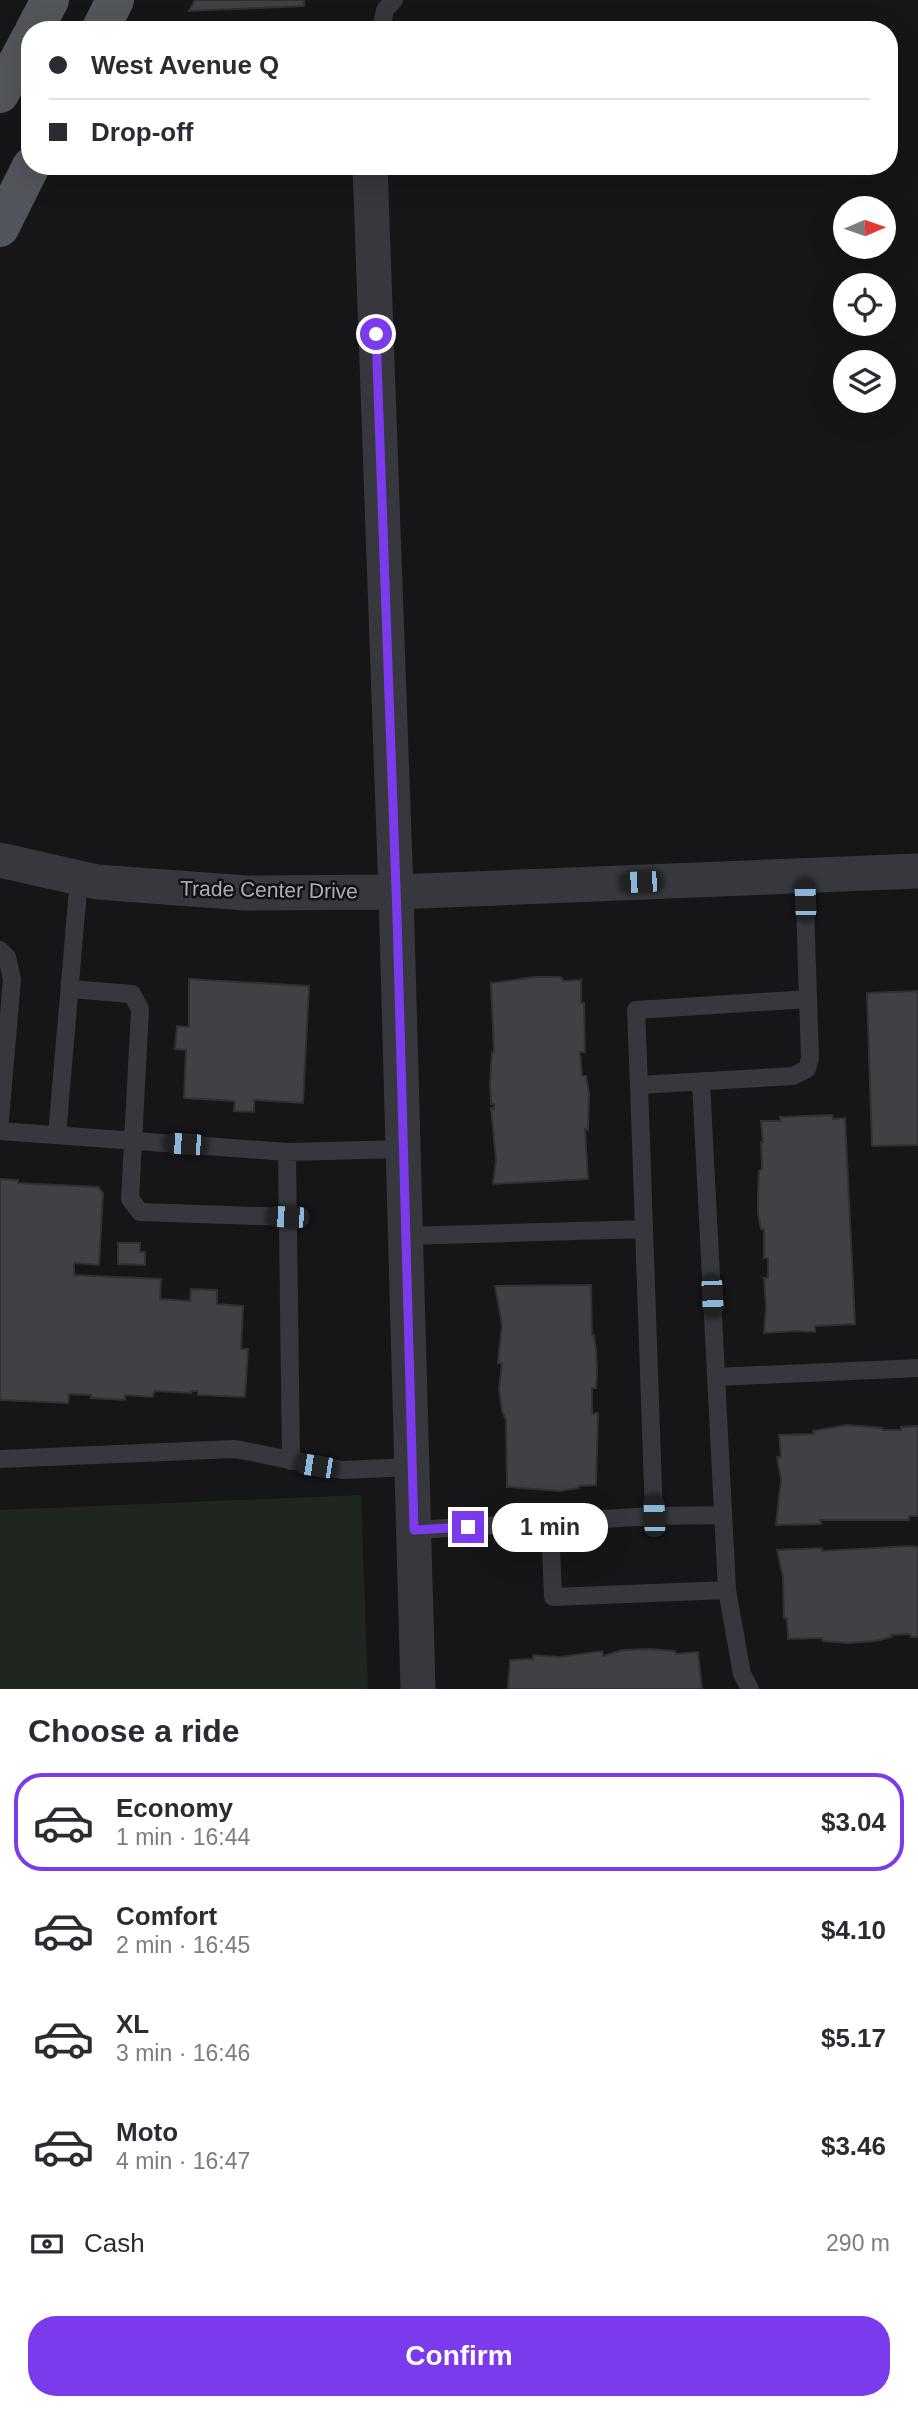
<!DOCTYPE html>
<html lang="en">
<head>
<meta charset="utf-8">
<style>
	:root { --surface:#fff; --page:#f2f2f3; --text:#2b2b33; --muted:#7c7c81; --line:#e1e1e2; --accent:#7c3aed }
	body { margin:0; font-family:Helvetica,sans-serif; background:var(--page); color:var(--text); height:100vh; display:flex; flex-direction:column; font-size:26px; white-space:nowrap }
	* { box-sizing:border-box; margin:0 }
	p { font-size:23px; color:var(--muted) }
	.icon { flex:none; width:38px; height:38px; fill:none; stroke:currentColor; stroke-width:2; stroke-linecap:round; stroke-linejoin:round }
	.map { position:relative; height:1689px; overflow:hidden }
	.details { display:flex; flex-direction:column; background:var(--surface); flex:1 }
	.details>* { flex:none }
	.hud { position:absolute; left:21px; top:21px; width:877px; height:154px; border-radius:28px; box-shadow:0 7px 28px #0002; display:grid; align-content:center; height:154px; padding:0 28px; background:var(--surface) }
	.needle { width:46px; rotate:88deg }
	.fabs { position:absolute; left:833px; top:196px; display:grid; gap:14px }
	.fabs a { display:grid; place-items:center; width:63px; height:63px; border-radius:50%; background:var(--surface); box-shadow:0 7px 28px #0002; font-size:35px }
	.end { position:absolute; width:32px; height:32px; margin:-16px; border:9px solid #7c3aed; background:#fff; box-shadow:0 0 0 4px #fff }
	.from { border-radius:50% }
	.bubble { position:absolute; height:49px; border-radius:24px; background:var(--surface); box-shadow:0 7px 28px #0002; font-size:23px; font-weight:600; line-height:49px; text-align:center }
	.car { position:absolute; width:21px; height:42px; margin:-21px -10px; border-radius:9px; box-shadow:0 0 5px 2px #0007; background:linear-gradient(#222 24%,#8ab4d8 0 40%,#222 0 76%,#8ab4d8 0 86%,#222 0) }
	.hud b { display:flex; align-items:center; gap:24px; height:66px; font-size:26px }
	.hud b+b { border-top:2px solid var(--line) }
	.hud i { width:18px; height:18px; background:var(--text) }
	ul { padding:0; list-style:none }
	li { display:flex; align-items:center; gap:21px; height:98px; margin:0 14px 10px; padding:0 14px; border:4px solid transparent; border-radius:28px }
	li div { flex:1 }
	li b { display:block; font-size:26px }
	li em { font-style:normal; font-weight:600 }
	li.on { border-color:var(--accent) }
	li>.icon { width:63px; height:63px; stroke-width:1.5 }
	h2 { padding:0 28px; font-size:32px; line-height:84px }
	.pay { display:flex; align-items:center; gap:18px; height:77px; padding:0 28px; font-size:26px }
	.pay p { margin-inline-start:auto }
	.primary-button { display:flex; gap:14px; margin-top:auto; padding:14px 28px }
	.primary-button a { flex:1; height:80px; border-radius:28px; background:var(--accent); color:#fff; font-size:28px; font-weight:600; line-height:80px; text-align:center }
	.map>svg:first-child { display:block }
	.green { fill:#1e261f }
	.building { fill:#404145; stroke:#303034; stroke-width:2 }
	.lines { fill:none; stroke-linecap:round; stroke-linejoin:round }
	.lane { stroke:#37383d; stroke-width:18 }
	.street { stroke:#37383d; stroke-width:35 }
	.primary { stroke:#53555c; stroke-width:38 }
	.route { stroke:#7c3aed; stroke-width:9 }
	.labels { text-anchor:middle; stroke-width:5; stroke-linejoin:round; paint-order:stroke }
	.street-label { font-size:21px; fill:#a8adb8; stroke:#111113 }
</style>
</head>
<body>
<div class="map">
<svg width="918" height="1689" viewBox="0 0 918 1689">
	<rect width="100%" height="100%" fill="#161618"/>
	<path class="green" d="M361 1495 368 1689H0V1510Z"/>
	<path class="building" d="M195 0H304V6L189 11Z
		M535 977H559L562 978 563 981 581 980V1003H584L585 1052H580L582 1076H586L589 1093 588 1130 585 1129 588 1179 493 1184 496 1160 491 1108 494 1109V1104H491L490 1084 492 1052H494L491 983Z
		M189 979 309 986 303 1103 254 1100V1112L234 1111 235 1101 184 1098 186 1050 175 1049 177 1026 189 1027Z
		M918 991V1145L872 1146 867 993Z
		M832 1115 833 1119 845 1118 855 1324 815 1326V1332L793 1331 764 1333 766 1308 764 1278H768V1258H764V1229H761L758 1214V1194L759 1171 762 1169 761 1142H763L761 1121H780V1117Z
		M0 1179 18 1180V1183L98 1187 103 1193 99 1265 74 1263V1275L161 1279 160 1299 190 1301 191 1289 217 1290V1304L243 1306 241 1349H248L245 1397 198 1395V1391H191V1393L154 1391 153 1397 125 1395V1400L91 1398V1395L69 1394 68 1403 0 1400Z
		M118 1243H140V1252H145V1265L118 1264Z
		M591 1285 592 1335H594L596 1350 597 1371 596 1388H592V1414L598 1413 596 1485 579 1486V1488L560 1491 507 1487 506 1420 502 1411 499 1389 502 1363H498L502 1325 495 1286Z
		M847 1425 882 1428V1430H901V1427L918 1426V1516H909V1520H820L821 1524 776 1525 781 1480 777 1457H781L779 1435 814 1434 813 1431Z
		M910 1546 918 1547V1637H911L910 1634 891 1635 892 1637 876 1641 847 1643 823 1641 822 1638 788 1639 787 1618H784L783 1577 777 1550 822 1548V1551Z
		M650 1649 675 1651 676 1654 698 1652 702 1689H508L510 1660 533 1659V1655L560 1657 602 1651 603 1656 622 1650Z"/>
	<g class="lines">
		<path class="lane" d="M381 30 385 10 394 0
			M804 875 810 1058 807 1069 793 1076 639 1085 636 1010 808 999
			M0 950 7 957 12 979 0 1120
			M70 989 132 994 140 1009 130 1199 140 1212 288 1217
			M0 1131 287 1152 404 1149
			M57 1135 79 878
			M287 1152 291 1461
			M406 1236 644 1229
			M716 1377 918 1368
			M0 1459 235 1449 342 1470 412 1467
			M654 1516 723 1515
			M550 1522 553 1597 727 1590 701 1082
			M414 1530 654 1516 639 1085
			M727 1590 742 1674 750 1689"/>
		<path class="street" d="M370 166 396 892 418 1689
			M0 860 97 882 246 893 396 892 918 871"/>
		<path class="primary" d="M34 30 50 0
			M100 30 115 0
			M0 94 30 38
			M0 228 31 166"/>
	</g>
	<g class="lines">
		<path class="route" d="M376 334 397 917 414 1530 468 1527"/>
	</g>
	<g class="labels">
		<g class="street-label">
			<text transform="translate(269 890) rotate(1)" y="7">Trade Center Drive</text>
		</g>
	</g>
</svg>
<div class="fabs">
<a><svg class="needle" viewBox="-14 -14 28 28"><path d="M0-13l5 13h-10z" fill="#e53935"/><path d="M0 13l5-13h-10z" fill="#7c7c81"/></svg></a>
<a><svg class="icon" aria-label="locate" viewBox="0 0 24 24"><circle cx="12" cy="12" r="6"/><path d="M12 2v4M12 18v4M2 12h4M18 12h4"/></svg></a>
<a><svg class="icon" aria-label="layers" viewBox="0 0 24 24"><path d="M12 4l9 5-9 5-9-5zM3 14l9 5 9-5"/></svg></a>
</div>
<i class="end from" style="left:376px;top:334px"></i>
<i class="end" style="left:468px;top:1527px"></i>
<div class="bubble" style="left:492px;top:1503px;width:116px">1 min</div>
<i class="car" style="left:641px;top:882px;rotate:268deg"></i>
<i class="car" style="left:805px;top:900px;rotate:358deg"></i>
<i class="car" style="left:185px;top:1144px;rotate:274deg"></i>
<i class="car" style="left:288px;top:1217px;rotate:272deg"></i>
<i class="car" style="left:712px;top:1296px;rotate:177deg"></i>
<i class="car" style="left:316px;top:1466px;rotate:279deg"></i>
<i class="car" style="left:654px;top:1516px;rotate:358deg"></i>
<div class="hud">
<b><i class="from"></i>West Avenue Q</b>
<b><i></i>Drop-off</b>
</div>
</div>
<section class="details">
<h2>Choose a ride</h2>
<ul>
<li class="on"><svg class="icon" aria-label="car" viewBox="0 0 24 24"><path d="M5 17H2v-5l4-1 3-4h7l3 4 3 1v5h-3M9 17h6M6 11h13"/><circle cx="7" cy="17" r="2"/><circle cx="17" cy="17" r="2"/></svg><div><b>Economy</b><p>1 min · 16:44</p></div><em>$3.04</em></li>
<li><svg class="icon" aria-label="car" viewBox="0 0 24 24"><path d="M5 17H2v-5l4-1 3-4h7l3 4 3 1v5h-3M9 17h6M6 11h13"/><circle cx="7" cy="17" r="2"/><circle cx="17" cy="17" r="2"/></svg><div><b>Comfort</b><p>2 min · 16:45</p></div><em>$4.10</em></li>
<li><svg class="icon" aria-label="car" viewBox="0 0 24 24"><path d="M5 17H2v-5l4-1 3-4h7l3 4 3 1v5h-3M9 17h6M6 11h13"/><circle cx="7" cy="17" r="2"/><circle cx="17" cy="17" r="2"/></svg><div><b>XL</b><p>3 min · 16:46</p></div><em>$5.17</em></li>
<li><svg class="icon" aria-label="car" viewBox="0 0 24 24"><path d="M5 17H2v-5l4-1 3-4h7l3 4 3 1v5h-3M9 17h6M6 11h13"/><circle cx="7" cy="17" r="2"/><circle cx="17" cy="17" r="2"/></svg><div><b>Moto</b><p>4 min · 16:47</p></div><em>$3.46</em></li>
</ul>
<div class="pay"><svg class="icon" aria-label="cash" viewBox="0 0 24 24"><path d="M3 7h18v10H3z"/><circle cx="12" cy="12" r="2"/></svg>Cash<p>290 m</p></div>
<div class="primary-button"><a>Confirm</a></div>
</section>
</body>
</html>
